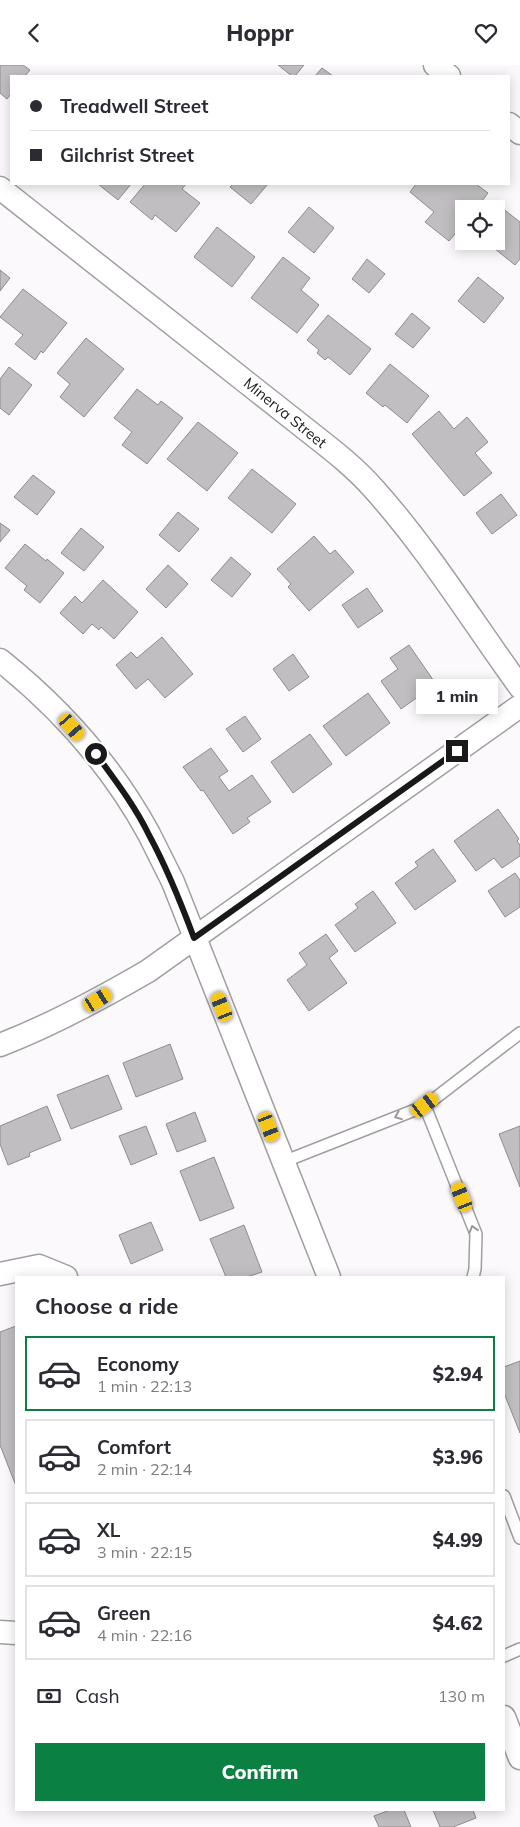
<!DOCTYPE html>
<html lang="en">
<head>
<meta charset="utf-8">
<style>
	:root { --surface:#fff; --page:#f2f2f3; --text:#2b2b33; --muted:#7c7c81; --line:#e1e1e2; --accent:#0b8043 }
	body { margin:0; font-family:Mulish,sans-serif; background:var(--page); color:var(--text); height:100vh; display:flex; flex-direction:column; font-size:19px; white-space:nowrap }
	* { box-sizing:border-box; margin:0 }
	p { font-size:16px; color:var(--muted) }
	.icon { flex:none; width:28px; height:28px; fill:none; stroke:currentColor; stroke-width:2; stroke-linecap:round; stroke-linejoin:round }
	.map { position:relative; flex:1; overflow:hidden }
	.panel { position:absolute; left:15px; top:1211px; width:490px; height:535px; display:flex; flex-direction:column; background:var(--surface); border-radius:0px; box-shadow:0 2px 12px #0003 }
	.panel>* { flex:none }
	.hud { position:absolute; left:10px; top:10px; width:500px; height:110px; border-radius:0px; box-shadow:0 2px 12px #0003; display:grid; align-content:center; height:110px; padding:0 20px; background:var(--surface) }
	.fabs { position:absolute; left:455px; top:135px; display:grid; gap:10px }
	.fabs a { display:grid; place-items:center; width:50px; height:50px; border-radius:0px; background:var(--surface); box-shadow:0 2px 12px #0003; font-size:25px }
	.end { position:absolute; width:22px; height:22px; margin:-11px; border:6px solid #1a191a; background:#fff; box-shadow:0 0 0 2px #fff }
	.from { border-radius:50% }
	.bubble { position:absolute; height:35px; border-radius:0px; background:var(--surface); box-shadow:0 2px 12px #0003; font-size:16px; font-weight:800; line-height:35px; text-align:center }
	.car { position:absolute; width:15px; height:30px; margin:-15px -8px; border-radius:6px; box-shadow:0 0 4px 1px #0007; background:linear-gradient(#f5c518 24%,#345 0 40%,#f5c518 0 76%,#345 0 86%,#f5c518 0) }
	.hud b { display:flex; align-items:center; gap:18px; height:48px; font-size:19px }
	.hud b+b { border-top:1px solid var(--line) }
	.hud i { width:12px; height:12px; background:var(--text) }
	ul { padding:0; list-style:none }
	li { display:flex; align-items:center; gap:15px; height:75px; margin:0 10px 8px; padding:0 10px; border:2px solid var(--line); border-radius:0px }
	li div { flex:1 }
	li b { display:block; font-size:19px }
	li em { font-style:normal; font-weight:800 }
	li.selected { border-color:var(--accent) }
	li>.icon { width:45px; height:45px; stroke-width:1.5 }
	h2 { padding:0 20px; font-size:22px; line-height:60px }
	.pay { display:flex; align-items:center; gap:12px; height:55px; padding:0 20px; font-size:19px }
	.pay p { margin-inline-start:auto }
	.cta { display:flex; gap:10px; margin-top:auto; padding:10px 20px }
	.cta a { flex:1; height:58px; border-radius:0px; background:var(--accent); color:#fff; font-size:20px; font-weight:800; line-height:58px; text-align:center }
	header { display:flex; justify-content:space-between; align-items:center; height:65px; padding:0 20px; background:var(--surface); font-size:22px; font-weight:800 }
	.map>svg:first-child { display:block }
	.building { fill:#c1bec2; stroke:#8f8c90 }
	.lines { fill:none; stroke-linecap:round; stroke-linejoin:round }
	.lane-casing { stroke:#a19ea2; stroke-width:14 }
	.street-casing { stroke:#a19ea2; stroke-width:25 }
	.lane { stroke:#fff; stroke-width:11 }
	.street { stroke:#fff; stroke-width:22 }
	.oneway { stroke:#989898 }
	.route { stroke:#1a191a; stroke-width:6 }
	.labels { text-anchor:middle; stroke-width:4; stroke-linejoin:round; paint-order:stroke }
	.street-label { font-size:15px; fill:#1a191a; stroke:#fff }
</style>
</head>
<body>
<header><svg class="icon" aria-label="back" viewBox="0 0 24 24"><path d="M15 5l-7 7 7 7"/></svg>Hoppr<svg class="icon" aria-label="heart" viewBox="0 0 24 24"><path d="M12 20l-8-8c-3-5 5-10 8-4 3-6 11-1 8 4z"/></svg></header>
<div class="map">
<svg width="520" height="1762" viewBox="0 0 520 1762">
	<rect width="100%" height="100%" fill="#fcf9fd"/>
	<path class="building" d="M0 0H23L30 5 25 11H11V29L7 34 0 28Z
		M278 0H304L295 11H292Z
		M322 3 333 11H315Z
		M98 119H131L118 135Z
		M145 119H186L182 124 200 138 176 167 155 150 152 155 130 137Z
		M233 119H268L251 139 230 122Z
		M416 119H476L488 128 476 144H464V158L449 176 425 157 434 147 410 127Z
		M493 136 520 157V194L515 200 485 176H496V144H487Z
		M309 142 334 163 314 188 288 167Z
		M217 162 255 192 232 222 194 192Z
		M283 192 310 213 301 225 319 240 297 268 251 233Z
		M367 194 385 209 369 228 352 214Z
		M0 205 10 213 0 226Z
		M478 212 504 233 484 258 458 236Z
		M23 224 67 258 43 288 41 286 35 295 15 279 23 270 0 252Z
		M412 248 430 263 413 283 395 269Z
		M328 250 371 284 350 310 328 292 325 295 317 288 319 285 307 275Z
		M86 273 124 304 84 352 60 332 70 319 57 308Z
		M390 299 429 331 407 358 385 340 383 342 366 328Z
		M9 302 32 320 9 350 0 343V314Z
		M137 324 158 340 161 336 183 353 147 399 122 380 132 367 114 353Z
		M439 346 454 364 467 352 488 377 475 388 492 408 464 431 412 369Z
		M198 357 238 388 207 426 167 394Z
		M252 404 296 439 272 468 228 433Z
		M33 410 55 427 37 450 14 432Z
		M501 429 517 450 492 469 476 448Z
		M178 447 199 464 179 487 159 470Z
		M0 458 10 465 0 477Z
		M81 463 104 482 84 506 61 488Z
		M314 471 330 489 335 485 354 507 309 546 288 522 291 519 277 504Z
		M25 479 46 496 47 494 64 508 40 538 24 525 27 521 5 503Z
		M231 492 251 509 232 532 211 515Z
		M168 500 188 519 166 543 146 524Z
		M103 515 138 547 114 574 101 562 99 565 92 559 83 569 60 548 75 531 82 538Z
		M367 523 383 546 358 563 342 540Z
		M162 572 193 609 165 633 148 614 136 624 116 600 131 587 137 593Z
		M409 580 436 619 401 644 381 616 398 604 390 593Z
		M293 589 309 612 289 626 273 604Z
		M368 628 390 658 346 691 323 661Z
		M245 651 261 674 243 687 226 664Z
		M310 669 332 699 293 728 271 697Z
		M211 683 228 706 219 712 229 726 252 710 271 737 247 753 250 757 233 769 203 725 201 726 183 702Z
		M498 744 519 774 517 776 520 780V791L502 803 494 793 476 806 454 776Z
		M433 784 456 816 415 845 395 818 418 801 415 797Z
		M515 808 520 815V842L505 852 488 826Z
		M373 826 396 858 355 887 335 860 358 843 355 839Z
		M326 869 338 886 329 893 347 918 309 946 287 915 307 900 299 888Z
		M170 979 183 1014 136 1032 123 998Z
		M108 1010 122 1044 71 1064 57 1030Z
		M47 1041 61 1075 29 1088 30 1091 8 1100 0 1079V1061Z
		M195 1047 206 1076 177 1087 166 1059Z
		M146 1061 157 1089 131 1100 119 1071Z
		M520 1061V1122L499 1069Z
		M214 1092 234 1143 200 1156 180 1106Z
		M151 1157 163 1185 131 1199 119 1170Z
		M244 1160 262 1207 247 1212H226L210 1174Z
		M16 1261V1421L0 1380V1267Z
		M520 1296V1368L504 1328V1302Z
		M390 1745H404L411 1762H379L374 1751Z
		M433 1745H473L476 1753 453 1762H440Z"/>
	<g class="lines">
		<defs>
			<path id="lane" d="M425 1041 520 968
				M283 1097 425 1041 476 1169 475 1204 473 1212
				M504 1431 520 1473
				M504 1591 520 1584"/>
			<path id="street" d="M435 0 449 11
				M509 59 520 68
				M0 123 298 358C323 378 351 398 373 423 428 484 472 556 520 622
				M0 595C60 643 112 701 149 769 157 785 165 801 173 817L329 1212
				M0 980C52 960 100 934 148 906L520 641
				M0 1209 39 1201 66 1212
				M0 1567 16 1568
				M504 1652 520 1693"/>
		</defs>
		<use href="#lane" class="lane-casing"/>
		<use href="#street" class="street-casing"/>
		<use href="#lane" class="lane"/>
		<use href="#street" class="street"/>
	</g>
	<defs><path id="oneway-chevron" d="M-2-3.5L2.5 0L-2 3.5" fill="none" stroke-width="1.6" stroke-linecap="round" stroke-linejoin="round" transform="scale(1.25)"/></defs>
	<g class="oneway">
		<use href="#oneway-chevron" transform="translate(398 1051) rotate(158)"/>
		<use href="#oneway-chevron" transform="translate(473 1164) rotate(-107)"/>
	</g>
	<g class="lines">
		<path class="route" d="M96 689C115 715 135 741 149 770 167 803 181 838 194 873L457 686"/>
	</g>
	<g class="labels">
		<g class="street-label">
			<text transform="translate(285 348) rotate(39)" y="5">Minerva Street</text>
		</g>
	</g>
</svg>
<div class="fabs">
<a><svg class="icon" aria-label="locate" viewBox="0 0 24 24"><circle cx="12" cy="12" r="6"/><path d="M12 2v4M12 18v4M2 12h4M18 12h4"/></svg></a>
</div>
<i class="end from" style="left:96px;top:689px"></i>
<i class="end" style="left:457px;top:686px"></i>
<div class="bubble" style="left:416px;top:614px;width:82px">1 min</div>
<i class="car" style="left:72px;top:662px;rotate:139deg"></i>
<i class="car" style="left:98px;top:935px;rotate:59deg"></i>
<i class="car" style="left:222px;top:942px;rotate:338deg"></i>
<i class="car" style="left:425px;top:1040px;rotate:53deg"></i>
<i class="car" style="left:269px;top:1062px;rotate:159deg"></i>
<i class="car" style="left:462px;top:1132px;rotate:338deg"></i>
<div class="hud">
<b><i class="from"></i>Treadwell Street</b>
<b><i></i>Gilchrist Street</b>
</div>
<section class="panel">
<h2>Choose a ride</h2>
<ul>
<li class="selected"><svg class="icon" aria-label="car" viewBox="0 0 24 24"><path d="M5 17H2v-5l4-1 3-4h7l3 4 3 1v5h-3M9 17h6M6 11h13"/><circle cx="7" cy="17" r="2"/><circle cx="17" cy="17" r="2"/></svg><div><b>Economy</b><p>1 min · 22:13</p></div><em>$2.94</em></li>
<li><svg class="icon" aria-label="car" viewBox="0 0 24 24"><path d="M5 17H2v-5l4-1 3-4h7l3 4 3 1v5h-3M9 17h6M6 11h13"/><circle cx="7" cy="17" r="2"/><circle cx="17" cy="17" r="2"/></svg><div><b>Comfort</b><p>2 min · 22:14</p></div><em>$3.96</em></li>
<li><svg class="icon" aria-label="car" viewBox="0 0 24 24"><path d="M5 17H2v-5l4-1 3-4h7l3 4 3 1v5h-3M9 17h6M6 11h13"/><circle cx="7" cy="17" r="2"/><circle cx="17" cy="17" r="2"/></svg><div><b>XL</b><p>3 min · 22:15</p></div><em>$4.99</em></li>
<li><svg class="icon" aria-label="car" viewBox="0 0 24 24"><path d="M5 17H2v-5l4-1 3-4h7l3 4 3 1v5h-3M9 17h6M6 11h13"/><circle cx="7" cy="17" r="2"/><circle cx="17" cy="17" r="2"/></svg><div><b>Green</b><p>4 min · 22:16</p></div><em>$4.62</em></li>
</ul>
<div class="pay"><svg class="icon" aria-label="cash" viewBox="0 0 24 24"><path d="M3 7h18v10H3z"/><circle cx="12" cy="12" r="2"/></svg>Cash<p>130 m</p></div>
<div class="cta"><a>Confirm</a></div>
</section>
</div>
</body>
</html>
